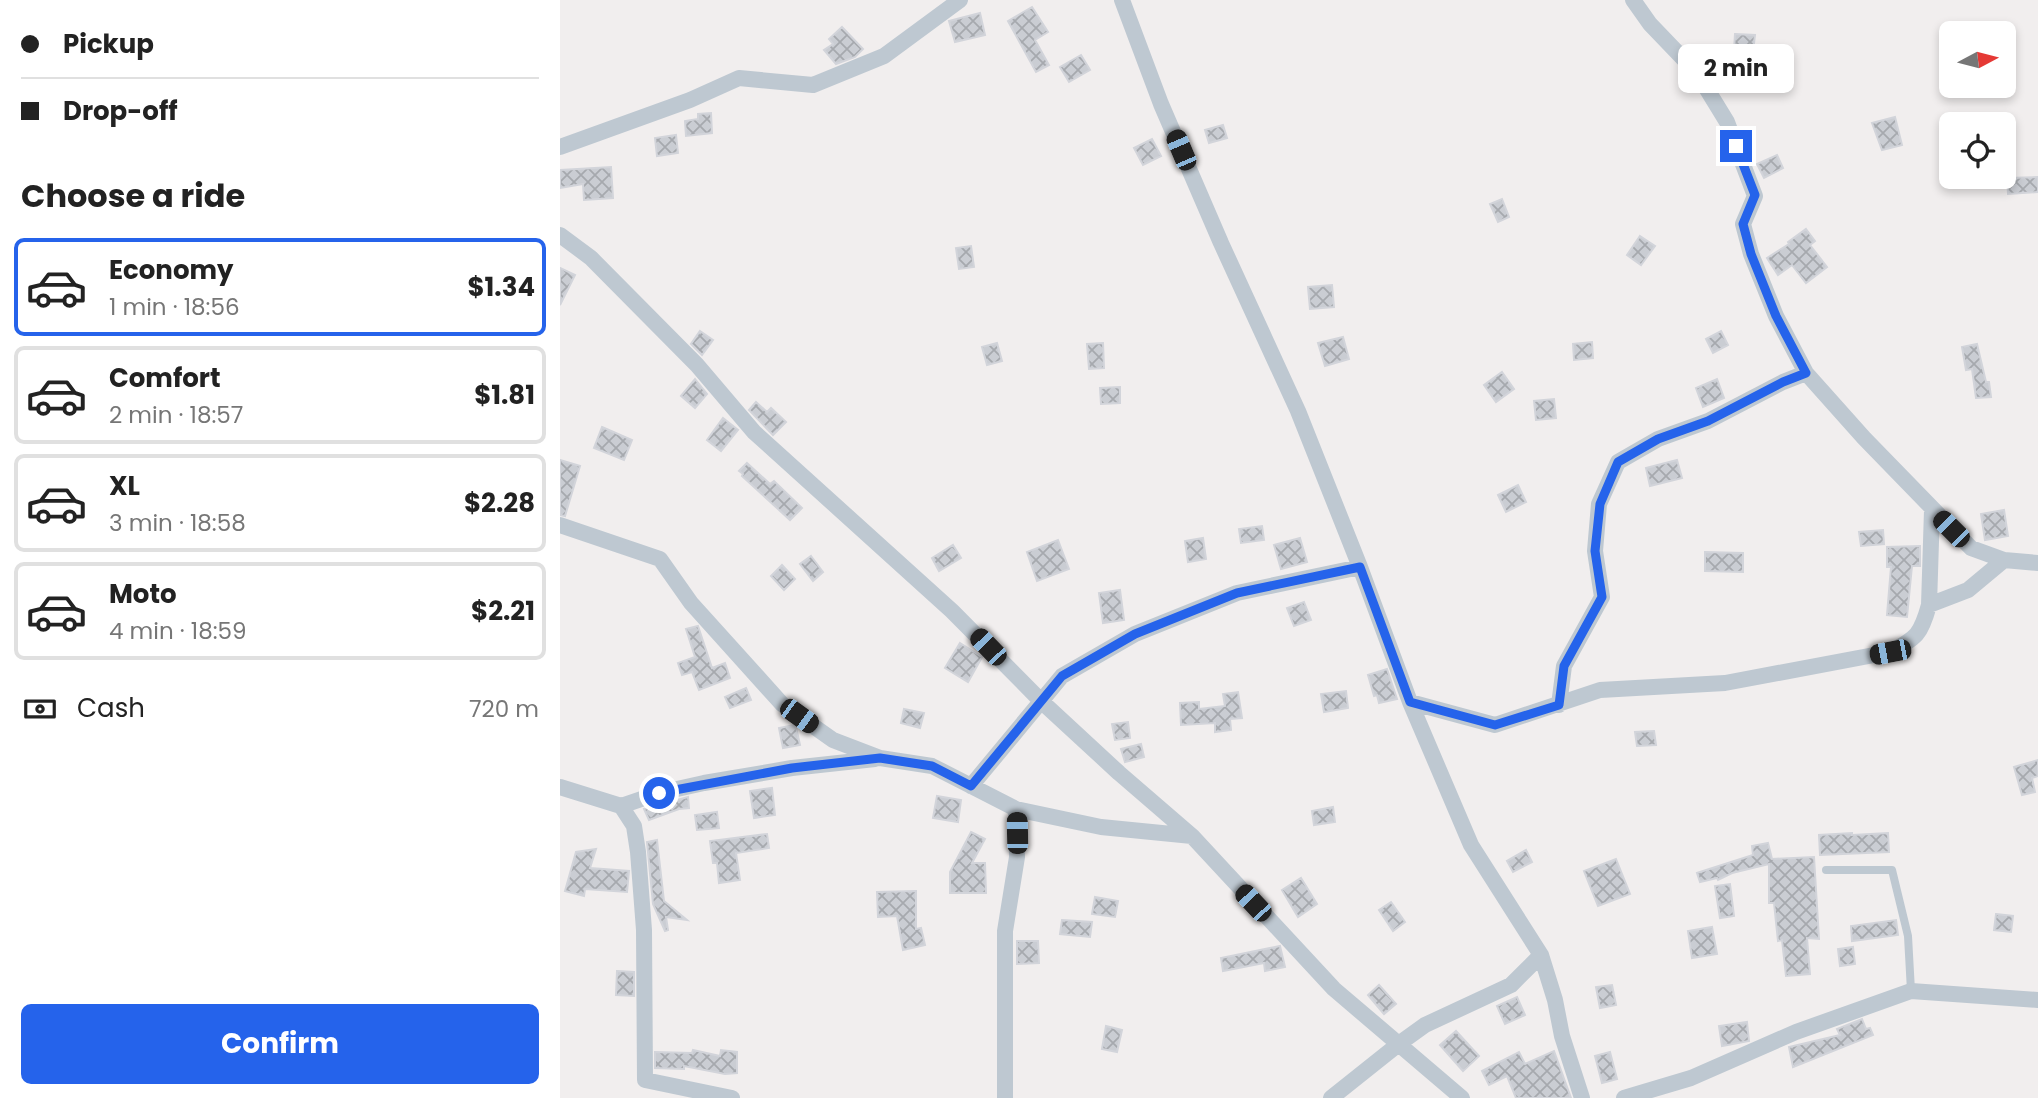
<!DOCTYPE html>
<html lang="en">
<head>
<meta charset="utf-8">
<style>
	:root { --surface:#fff; --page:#f2f2f2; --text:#222; --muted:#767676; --line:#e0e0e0; --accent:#2563eb }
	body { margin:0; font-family:Poppins,sans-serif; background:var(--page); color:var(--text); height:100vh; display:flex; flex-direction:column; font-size:26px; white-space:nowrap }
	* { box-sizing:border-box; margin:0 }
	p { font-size:23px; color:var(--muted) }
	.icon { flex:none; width:38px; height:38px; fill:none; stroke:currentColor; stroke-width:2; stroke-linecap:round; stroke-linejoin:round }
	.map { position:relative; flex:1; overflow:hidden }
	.panel { display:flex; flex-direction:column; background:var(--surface); width:560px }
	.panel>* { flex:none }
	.guide { display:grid; align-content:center; height:154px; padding:0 21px; background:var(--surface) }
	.needle { width:46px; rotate:83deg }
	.buttons { position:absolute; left:1379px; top:21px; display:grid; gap:14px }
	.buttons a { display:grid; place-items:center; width:77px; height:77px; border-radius:10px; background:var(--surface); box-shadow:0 4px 10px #0003; font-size:35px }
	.end { position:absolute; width:32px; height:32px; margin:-16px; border:9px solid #2563eb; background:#fff; box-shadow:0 0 0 4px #fff }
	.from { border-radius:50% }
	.bubble { position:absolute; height:49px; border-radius:10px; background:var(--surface); box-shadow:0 4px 10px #0003; font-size:23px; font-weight:700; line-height:49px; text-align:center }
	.car { position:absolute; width:21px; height:42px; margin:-21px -10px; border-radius:9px; box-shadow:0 0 5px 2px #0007; background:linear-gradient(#222 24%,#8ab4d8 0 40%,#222 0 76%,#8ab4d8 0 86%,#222 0) }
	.guide b { display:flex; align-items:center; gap:24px; height:66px; font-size:26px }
	.guide b+b { border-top:2px solid var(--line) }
	.guide i { width:18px; height:18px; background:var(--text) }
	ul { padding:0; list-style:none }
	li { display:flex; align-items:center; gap:21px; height:98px; margin:0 14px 10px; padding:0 7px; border:4px solid var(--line); border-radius:10px }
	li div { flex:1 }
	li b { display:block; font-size:26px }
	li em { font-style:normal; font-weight:700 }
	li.active { border-color:var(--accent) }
	li>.icon { width:63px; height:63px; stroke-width:1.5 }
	h2 { padding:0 21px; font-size:32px; line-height:84px }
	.pay { display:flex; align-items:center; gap:18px; height:77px; padding:0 21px; font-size:26px }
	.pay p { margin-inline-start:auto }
	.cta { display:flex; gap:14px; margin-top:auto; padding:14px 21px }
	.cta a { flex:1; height:80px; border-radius:10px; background:var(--accent); color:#fff; font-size:28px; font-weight:700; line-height:80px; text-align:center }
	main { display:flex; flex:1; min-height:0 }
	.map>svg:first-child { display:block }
	.building { fill:url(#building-cross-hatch); stroke:#d2d4da; stroke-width:2 }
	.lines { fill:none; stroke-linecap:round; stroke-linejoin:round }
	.service { stroke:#bec8d1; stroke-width:8 }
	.minor { stroke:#bec8d1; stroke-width:16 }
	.route { stroke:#2563eb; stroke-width:9 }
</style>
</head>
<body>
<main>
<section class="panel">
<div class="guide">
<b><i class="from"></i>Pickup</b>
<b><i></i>Drop-off</b>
</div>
<h2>Choose a ride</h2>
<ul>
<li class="active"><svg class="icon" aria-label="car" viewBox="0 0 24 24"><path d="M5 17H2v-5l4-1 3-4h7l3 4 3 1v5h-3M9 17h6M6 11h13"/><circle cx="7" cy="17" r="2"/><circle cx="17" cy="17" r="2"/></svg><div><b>Economy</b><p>1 min · 18:56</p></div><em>$1.34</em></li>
<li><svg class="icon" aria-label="car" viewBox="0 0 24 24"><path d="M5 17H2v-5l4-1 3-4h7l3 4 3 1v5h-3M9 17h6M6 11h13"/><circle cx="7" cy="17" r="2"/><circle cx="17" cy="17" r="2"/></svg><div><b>Comfort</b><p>2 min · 18:57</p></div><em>$1.81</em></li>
<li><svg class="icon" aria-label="car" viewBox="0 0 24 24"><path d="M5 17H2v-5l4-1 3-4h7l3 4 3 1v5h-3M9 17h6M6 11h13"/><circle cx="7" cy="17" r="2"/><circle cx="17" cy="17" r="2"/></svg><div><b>XL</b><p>3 min · 18:58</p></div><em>$2.28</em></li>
<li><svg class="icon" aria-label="car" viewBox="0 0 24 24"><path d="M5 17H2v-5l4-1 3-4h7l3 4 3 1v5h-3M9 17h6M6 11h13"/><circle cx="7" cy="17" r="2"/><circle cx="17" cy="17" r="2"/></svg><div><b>Moto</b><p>4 min · 18:59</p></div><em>$2.21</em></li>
</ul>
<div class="pay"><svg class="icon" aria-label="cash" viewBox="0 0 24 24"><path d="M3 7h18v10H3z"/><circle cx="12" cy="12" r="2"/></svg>Cash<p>720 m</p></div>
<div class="cta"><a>Confirm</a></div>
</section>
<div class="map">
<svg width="1478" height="1098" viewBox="0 0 1478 1098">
	<defs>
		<pattern id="building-cross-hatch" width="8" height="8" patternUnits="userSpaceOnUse" patternTransform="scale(1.75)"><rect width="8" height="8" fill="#cacdd3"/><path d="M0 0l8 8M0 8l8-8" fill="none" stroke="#a6a9ae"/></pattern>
	</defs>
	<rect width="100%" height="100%" fill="#f1eeee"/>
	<path class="building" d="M472 7 488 32 475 40 489 65 476 72 448 21Z
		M420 13 425 35 395 42 389 21Z
		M282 27 303 49 295 57 276 64 264 50 273 44 269 39Z
		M1175 34 1195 35 1193 52 1174 50Z
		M521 55 530 70 509 82 500 67Z
		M151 113 152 133 126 136 125 121 138 119V114Z
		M1335 117 1342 145 1322 150 1312 123Z
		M663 125 667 138 649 143 645 130Z
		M116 135 118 153 97 156 95 138Z
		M592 139 601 156 583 165 574 148Z
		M1217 155 1223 168 1204 178 1197 164Z
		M51 167 53 198 24 200 23 184 0 188V170Z
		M1478 177V192L1448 194 1447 178Z
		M942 199 949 217 938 222 930 204Z
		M1246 229 1255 241 1250 245 1267 267 1246 283 1232 265 1218 275 1207 258 1229 244 1228 242Z
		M1080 236 1095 246 1081 265 1067 255Z
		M411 246 414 267 399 269 396 248Z
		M0 268 15 275 0 305Z
		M772 285 774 307 750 309 748 287Z
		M140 331 153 340 142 355 131 344Z
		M1161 331 1168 345 1153 353 1146 339Z
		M783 337 789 359 765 366 758 343Z
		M1032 342 1033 358 1014 360 1013 344Z
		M437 343 442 361 427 365 422 347Z
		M543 343 544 368 529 369 527 344Z
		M1417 344 1426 382H1429L1431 397 1416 398 1412 369 1406 370 1402 347Z
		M942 372 954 389 936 402 924 385Z
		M135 379 147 394 135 408 121 396Z
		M1157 379 1164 398 1143 407 1136 388Z
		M560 387V403L541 404 540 388Z
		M994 399 996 418 976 420 974 401Z
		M196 402 207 412 211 408 226 422 213 435 189 410Z
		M163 418 178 430 161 451 147 440Z
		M42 427 72 440 64 460 34 448Z
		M0 460 20 466 5 516 0 515Z
		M1117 460 1122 478 1090 486 1086 468Z
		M187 463 210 484 214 481 242 508 230 520 182 476 183 474 179 471Z
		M958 485 966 502 946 512 938 495Z
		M1444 510 1448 536 1425 540 1421 514Z
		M702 526 704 540 681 543 679 529Z
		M1323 530 1324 544 1301 546 1299 532Z
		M643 538 646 559 628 562 625 541Z
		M740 538 747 562 721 569 714 545Z
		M498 540 509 569 477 581 467 552Z
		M393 545 401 558 379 571 372 558Z
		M1360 546V566H1352L1347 617 1327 615 1331 567H1327V547Z
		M1145 552 1183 553V572L1145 571Z
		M251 556 263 572 253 581 240 564Z
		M222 565 235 579 224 590 211 576Z
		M560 590 564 620 543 623 539 593Z
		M744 602 751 620 734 626 727 608Z
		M138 626 152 668 165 663 170 678 139 690 132 672 122 675 118 663 135 657 126 629Z
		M400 643 422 657 408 682 385 668Z
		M827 669 837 699 819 703 817 695 814 696 808 675Z
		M186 688 191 700 170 708 165 697Z
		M786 691 788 708 764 712 761 694Z
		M678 692 682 718 670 719 671 730 655 732V723L621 725 620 703 639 702V709L665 706 663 694Z
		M344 709 364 713 360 728 341 723Z
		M568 722 570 738 555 740 552 724Z
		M234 725 236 727 240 745 223 748 219 728Z
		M1094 731 1096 745 1077 746 1075 732Z
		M581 744 584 757 565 762 561 749Z
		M1478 760V776L1472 778 1475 792 1462 795 1454 767Z
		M212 788 215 815 194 818 190 791Z
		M377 796 401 800 398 822 373 818Z
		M128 797 129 808 119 809 89 820 84 809Z
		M773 807 775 822 754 825 752 811Z
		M157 812 159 828 137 830 135 815Z
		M411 832 425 839 412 863H425L426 893H390V872Z
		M1292 833V835L1328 833 1329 852 1260 855 1259 835Z
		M207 834 209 848 176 853 180 880 159 883 157 863H153L150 841Z
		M97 840 104 901 127 920 106 917 108 930 105 931 93 904 87 842Z
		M1208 843 1212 859 1254 857 1259 939 1247 938 1250 974 1226 976 1222 940 1218 941 1214 903H1209V864L1172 873 1158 880 1157 878 1140 882 1137 873 1193 855 1192 846Z
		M36 849 30 868 69 871 67 892 25 889 24 896 5 891 16 852Z
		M966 850 972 862 953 872 947 861Z
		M1056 859 1070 894 1038 906 1024 871Z
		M741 878 757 904 738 917 722 890Z
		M1170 884 1174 916 1160 918 1155 886Z
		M356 891V929L361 928 365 945 343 950 337 916 318 917 317 892Z
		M535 897 558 901 555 917 532 914Z
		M831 902 845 922 833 931 819 910Z
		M1436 914 1453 916 1451 932 1434 930Z
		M502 920 532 922 530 937 500 934Z
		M1336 920 1338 935 1292 941 1291 926Z
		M1152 927 1157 954 1132 958 1128 931Z
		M457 941H478L479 963 457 964Z
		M720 946 725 967 705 971 704 963 663 971 661 958Z
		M1293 947 1295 964 1280 966 1278 949Z
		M57 971 74 972V996L56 995Z
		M819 985 836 1004 824 1014 808 995Z
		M1052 985 1056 1005 1040 1008 1036 987Z
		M957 997 965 1015 945 1024 937 1006Z
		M1302 1019 1306 1029 1310 1028 1313 1035 1233 1067 1229 1047 1280 1035 1277 1029Z
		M1187 1022 1189 1041 1162 1046 1159 1026Z
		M546 1026 562 1030 557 1052 542 1049Z
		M896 1031 919 1056 903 1071 880 1045Z
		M133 1050 160 1056 161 1050 177 1052V1073L165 1074 124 1066V1069L95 1068V1052L132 1053Z
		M994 1051 1011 1098H956L947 1076 929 1085 922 1071 959 1052 965 1064Z
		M1050 1052 1057 1079 1042 1083 1035 1056Z"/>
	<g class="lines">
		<path class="service" d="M1266 870H1332L1348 936 1351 991"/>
		<path class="minor" d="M562 0 601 104 661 243 738 411 800 567 850 702 911 845 981 955 995 1000 1002 1036 1022 1098
			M1073 0 1090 24 1137 73 1167 122 1195 196 1183 224 1191 254 1216 316 1246 373 1304 438 1411 548 1444 560
			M0 147 130 100 179 78 253 85 324 56 400 0
			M0 235 31 258 137 365 194 432 392 611 481 701 559 773 632 836
			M0 525 100 559 131 603 222 704 273 740 320 758 372 766 456 809 541 827 632 836 774 989 902 1098
			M1369 605 1372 510
			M850 702 935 725 1040 690 1165 683 1330 652C1357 638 1361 634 1369 605L1408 590 1444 560 1478 563
			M999 705 1004 666 1042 597 1035 551 1039 504 1058 462 1098 439 1148 421 1223 382 1246 373
			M411 786 502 676 575 634 677 593 800 567
			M0 787 61 806 99 793 144 783 232 768 315 759
			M61 806 74 826 78 852 84 930 85 1080 172 1098
			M445 1098V931L457 857 456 809
			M771 1098 840 1043 865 1025 951 985 981 955
			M1064 1098 1131 1078 1236 1032 1351 991 1478 1000"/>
	</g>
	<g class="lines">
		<path class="route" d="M99 793 232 768 320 758 372 766 411 786 502 676 575 634 677 593 800 567 850 702 935 725 999 705 1004 666 1042 597 1035 551 1040 504 1058 462 1098 439 1148 421 1223 382 1246 373 1216 316 1191 254 1183 224 1195 195 1176 146"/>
	</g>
</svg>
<div class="buttons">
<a><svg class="needle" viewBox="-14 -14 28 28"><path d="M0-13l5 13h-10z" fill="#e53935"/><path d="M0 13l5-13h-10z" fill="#767676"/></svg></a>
<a><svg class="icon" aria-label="locate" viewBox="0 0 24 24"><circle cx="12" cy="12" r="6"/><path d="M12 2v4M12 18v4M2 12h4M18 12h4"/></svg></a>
</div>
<i class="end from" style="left:99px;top:793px"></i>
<i class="end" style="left:1176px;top:146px"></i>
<div class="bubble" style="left:1118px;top:44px;width:116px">2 min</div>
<i class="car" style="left:621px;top:150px;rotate:337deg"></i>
<i class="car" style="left:1391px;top:529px;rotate:315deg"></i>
<i class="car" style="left:428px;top:647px;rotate:316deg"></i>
<i class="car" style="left:1330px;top:652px;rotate:259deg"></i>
<i class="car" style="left:239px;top:716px;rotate:126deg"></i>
<i class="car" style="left:457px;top:833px;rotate:359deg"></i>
<i class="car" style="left:693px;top:903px;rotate:317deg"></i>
</div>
</main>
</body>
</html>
